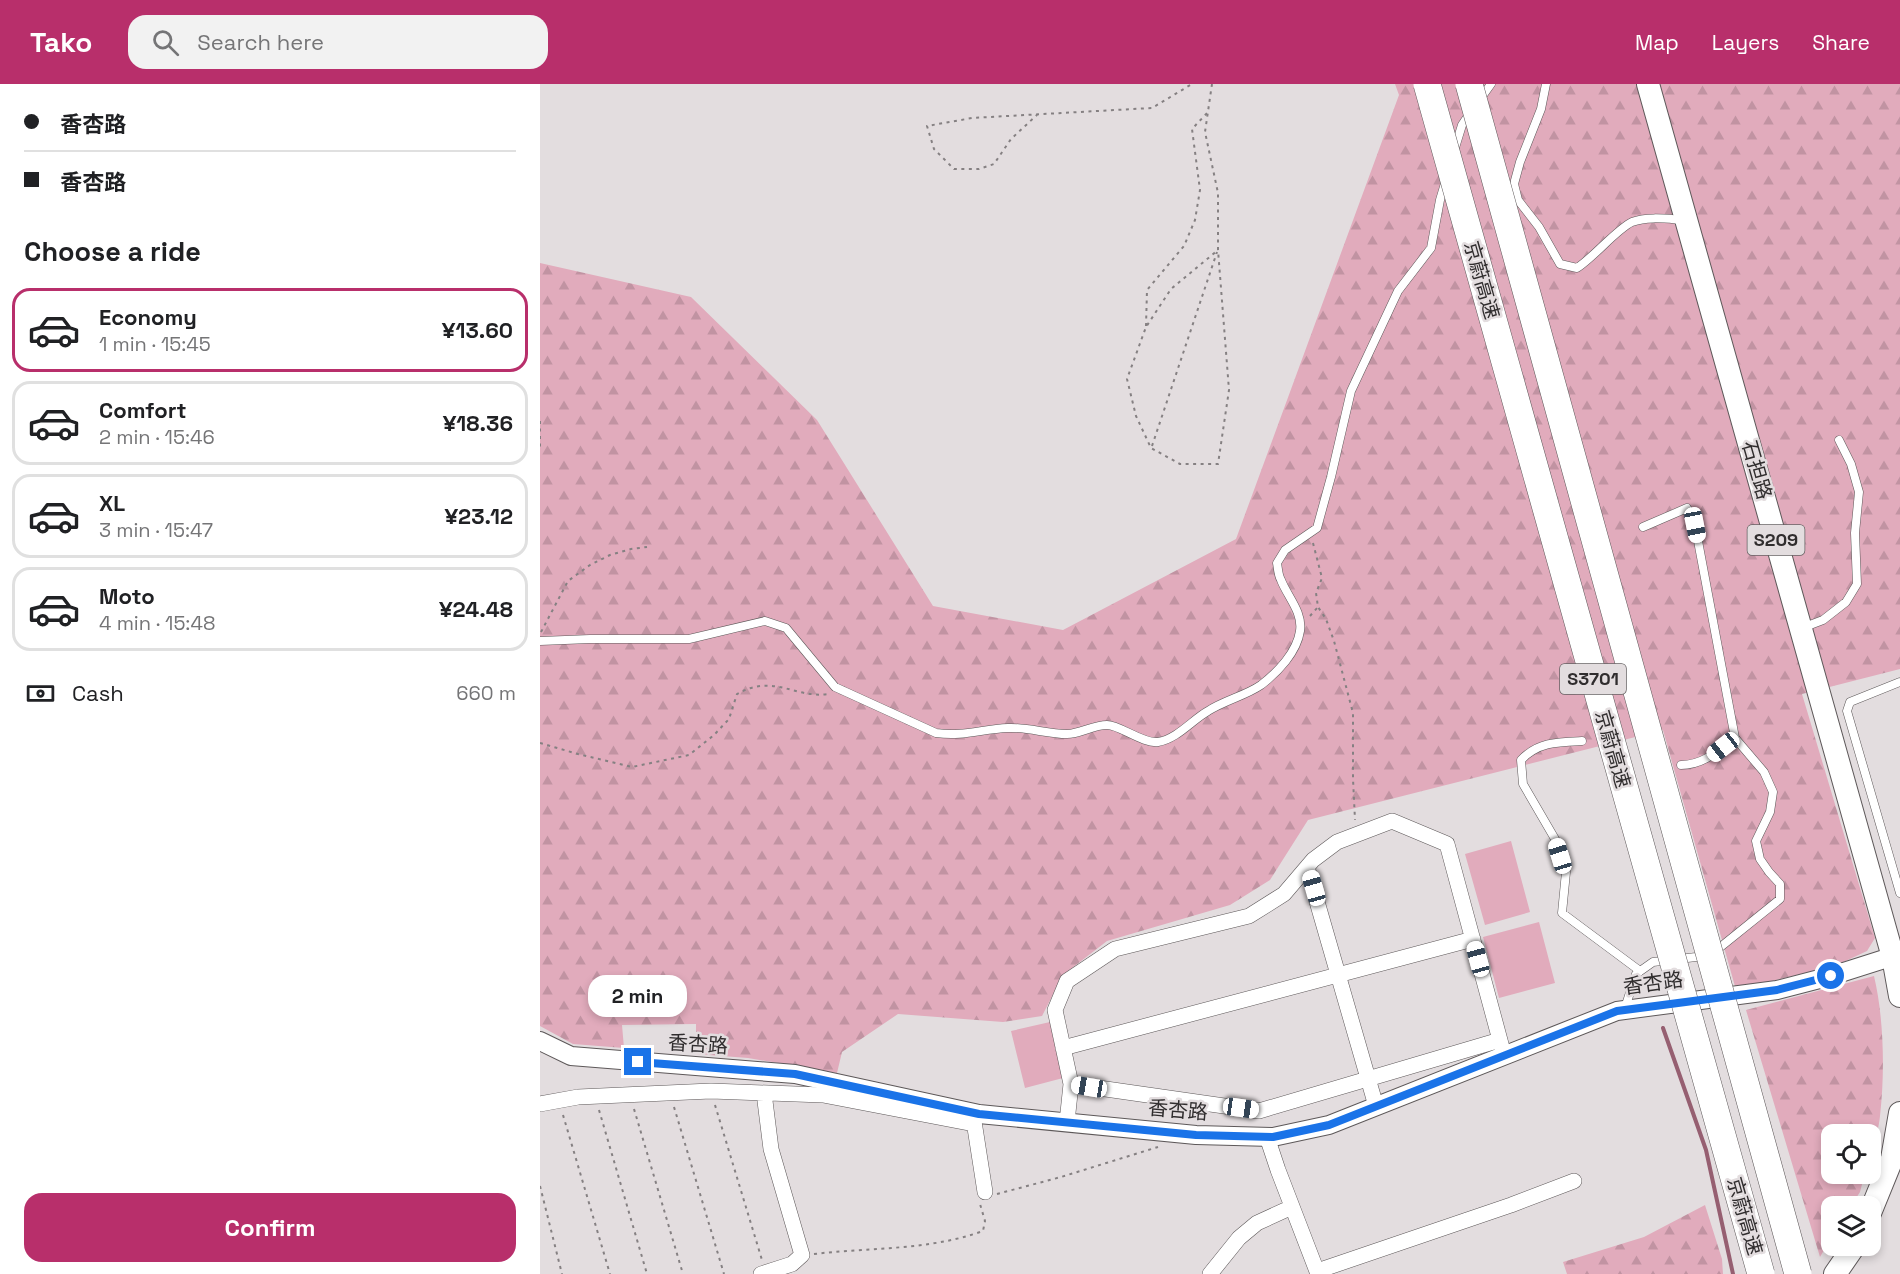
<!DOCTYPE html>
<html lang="en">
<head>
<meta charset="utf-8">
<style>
	:root { --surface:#fff; --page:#f2f2f2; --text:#202124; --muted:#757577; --line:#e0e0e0; --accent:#b82f6b }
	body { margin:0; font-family:"Space Grotesk","Noto Sans SC",sans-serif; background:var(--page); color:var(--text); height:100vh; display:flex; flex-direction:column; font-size:22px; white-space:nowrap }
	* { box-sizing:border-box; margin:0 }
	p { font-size:20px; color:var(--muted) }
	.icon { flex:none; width:33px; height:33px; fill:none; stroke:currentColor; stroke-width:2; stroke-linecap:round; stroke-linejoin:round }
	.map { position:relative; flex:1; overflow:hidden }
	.details { display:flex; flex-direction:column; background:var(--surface); width:540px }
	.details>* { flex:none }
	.hud { display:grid; align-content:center; height:132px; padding:0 24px; background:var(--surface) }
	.tools { position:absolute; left:1281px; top:1040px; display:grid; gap:12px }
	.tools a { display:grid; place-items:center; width:60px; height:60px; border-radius:12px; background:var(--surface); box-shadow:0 3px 9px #0003; font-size:30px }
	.end { position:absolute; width:27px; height:27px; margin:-14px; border:8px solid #1a73e8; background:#fff; box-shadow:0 0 0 3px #fff }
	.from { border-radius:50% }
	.bubble { position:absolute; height:42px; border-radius:18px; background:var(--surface); box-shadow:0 3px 9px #0003; font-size:20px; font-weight:600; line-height:42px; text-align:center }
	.car { position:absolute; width:18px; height:36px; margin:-18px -9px; border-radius:8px; box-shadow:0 0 4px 2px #0007; background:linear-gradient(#fff 24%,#345 0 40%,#fff 0 76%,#345 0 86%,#fff 0) }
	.hud b { display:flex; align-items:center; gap:21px; height:57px; font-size:22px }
	.hud b+b { border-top:2px solid var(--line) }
	.hud i { width:15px; height:15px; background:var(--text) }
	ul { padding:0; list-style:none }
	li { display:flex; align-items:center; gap:18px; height:84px; margin:0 12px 9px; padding:0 12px; border:3px solid var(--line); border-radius:18px }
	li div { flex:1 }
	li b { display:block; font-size:22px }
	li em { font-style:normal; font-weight:600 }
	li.on { border-color:var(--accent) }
	li>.icon { width:54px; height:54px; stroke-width:1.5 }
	h2 { padding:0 24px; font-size:27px; line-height:72px }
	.pay { display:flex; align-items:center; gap:15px; height:66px; padding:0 24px; font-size:22px }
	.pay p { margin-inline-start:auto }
	.primary-button { display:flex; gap:12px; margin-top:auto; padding:12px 24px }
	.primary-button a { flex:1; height:69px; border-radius:18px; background:var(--accent); color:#fff; font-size:24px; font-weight:600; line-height:69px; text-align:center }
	header { display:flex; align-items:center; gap:36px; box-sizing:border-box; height:84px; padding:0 30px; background:var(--accent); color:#fff }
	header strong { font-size:28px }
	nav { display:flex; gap:33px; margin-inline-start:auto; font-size:21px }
	.search { width:420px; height:54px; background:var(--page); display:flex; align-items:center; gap:15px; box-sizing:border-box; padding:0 21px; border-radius:18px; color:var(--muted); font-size:22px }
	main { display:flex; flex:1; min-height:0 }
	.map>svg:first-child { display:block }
	.forest { fill:url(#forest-firs) }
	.pitch { fill:#e1abbc }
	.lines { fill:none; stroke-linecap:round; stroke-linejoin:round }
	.stream { stroke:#965f71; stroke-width:4 }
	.service-casing { stroke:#5d5859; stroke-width:9 }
	.minor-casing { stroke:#5d5859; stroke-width:16 }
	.tertiary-casing { stroke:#5d5859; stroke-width:20 }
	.primary-casing { stroke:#5d5859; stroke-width:24 }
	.path { stroke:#858082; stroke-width:2; stroke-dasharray:3 4.5; stroke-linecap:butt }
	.service { stroke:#fff; stroke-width:8 }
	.minor { stroke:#fff; stroke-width:15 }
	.tertiary { stroke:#fff; stroke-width:18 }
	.primary { stroke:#fff; stroke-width:22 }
	.motorway-bridge-casing { stroke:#5d5859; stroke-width:28; stroke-linecap:butt }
	.motorway-bridge { stroke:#fff; stroke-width:27 }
	.route { stroke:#1a73e8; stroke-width:8 }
	.labels { text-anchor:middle; stroke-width:5; stroke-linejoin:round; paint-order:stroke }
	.shield { fill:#e3dddf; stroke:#666263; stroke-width:1.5 }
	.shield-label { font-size:18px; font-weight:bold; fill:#302d2e }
	.street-label { font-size:20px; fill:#302d2e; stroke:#e3dddf }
</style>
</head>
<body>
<header>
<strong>Tako</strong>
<div class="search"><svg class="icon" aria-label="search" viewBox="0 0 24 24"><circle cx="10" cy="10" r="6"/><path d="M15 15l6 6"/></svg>Search here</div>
<nav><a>Map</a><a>Layers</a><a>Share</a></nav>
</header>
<main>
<section class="details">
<div class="hud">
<b><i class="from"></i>香杏路</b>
<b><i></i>香杏路</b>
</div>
<h2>Choose a ride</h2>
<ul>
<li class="on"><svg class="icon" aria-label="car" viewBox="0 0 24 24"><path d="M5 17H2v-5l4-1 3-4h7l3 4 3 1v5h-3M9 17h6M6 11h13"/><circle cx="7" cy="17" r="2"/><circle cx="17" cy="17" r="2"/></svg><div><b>Economy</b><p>1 min · 15:45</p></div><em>¥13.60</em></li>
<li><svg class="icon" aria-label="car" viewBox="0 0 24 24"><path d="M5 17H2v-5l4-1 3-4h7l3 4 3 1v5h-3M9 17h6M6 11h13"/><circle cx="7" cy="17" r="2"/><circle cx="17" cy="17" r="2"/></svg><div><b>Comfort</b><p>2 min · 15:46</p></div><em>¥18.36</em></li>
<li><svg class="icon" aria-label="car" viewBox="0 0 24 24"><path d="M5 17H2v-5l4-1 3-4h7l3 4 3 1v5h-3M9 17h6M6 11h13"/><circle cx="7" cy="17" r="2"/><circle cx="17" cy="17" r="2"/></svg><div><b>XL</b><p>3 min · 15:47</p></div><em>¥23.12</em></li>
<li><svg class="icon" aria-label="car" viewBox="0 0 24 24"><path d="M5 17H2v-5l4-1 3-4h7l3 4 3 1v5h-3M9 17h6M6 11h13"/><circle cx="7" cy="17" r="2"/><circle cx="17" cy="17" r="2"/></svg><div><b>Moto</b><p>4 min · 15:48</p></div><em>¥24.48</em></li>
</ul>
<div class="pay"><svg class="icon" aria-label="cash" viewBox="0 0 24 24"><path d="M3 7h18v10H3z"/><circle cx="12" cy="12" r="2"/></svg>Cash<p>660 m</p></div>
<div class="primary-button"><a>Confirm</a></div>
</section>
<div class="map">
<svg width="1360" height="1190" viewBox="0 0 1360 1190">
	<defs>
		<pattern id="forest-firs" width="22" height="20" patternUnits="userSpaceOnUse" patternTransform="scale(1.5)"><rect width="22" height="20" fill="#e1abbc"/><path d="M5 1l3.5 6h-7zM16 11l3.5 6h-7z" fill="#c193a2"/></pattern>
	</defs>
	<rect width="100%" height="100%" fill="#e3dddf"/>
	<path class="forest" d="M855 0H1360V585L1262 610 1335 854 1327 867 1297 881 1196 906 1123 646 768 736 730 796 690 821 567 857 523 891 502 932 463 938 358 930 302 968 297 989 208 974 156 970V940L82 941 84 964 33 960 0 942V179L151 213 277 336 393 522 523 546 696 455 859 11Z
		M1334 892C1344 934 1345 989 1340 1032 1339 1045 1334 1057 1331 1069L1330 1050H1292V1089H1325L1320 1108 1311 1122H1292L1291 1154 1280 1173 1206 926Z
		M1165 1121 1182 1175 1183 1190H1027L1023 1178 1104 1153Z"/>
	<path class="pitch" d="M971 757 990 828 945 841 925 770Z
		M999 838 1015 899 959 914 943 853Z
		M510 938 523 994 485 1004 471 947Z"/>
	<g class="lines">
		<path class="stream" d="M1123 944 1166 1066 1193 1190"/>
		<defs>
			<path id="service" d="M1006 0 1001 25 980 78 974 100 978 116 999 143 1020 180 1037 184C1054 173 1077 145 1092 138 1108 132 1128 135 1144 136
				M941 14 951 0
				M914 67 922 41 930 29
				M1262 544 1283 536 1306 518 1317 500 1315 449 1319 408 1311 380 1299 356
				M0 557 50 555H149L225 537 246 544 295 603 396 649C423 653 442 645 468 644 488 643 507 650 527 650 540 650 553 641 567 641 580 641 603 660 618 658 637 655 652 636 668 627 685 616 705 612 721 601 738 588 757 568 760 547 763 528 747 512 741 496 738 491 738 484 737 479L745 466 777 444 791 393 811 307 858 207 891 164 900 116 906 96
				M1360 598 1310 618 1307 627 1360 809
				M1042 657C1018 658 998 658 981 676L983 700 1015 755 1026 788 1022 829 1100 887
				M1141 681C1163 681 1178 667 1195 654
				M1085 924 1096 890 1113 878 1156 873 1178 865 1240 815V800L1229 788 1220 775 1216 757 1230 728 1233 708 1224 688 1195 654 1155 441 1147 424 1103 443"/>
			<path id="minor" d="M767 783 836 1022
				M523 964 933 855
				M531 1000 719 1027 960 956
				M0 1020 38 1013 171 1007 283 1011 434 1040
				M433 1031 445 1108
				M527 1038 531 1000 515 926 527 897 575 865 709 832 744 810 773 776 797 758 852 737 907 760 964 971
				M727 1053 738 1086 778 1190
				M777 1187 971 1121 1034 1097
				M221 1190 252 1180 262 1171 231 1065 225 1017 226 1009
				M670 1190 699 1154 717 1139 752 1123"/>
			<path id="tertiary" d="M0 957 31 972 255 990 439 1030 656 1051 733 1053 789 1041 1077 927 1237 906 1291 892 1360 870"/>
			<path id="primary" d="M1108 0 1353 873 1360 912
				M1330 1129 1352 1075 1360 1029
				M1295 1190 1315 1161"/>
		</defs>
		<use href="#service" class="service-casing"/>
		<use href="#minor" class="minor-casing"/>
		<use href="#tertiary" class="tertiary-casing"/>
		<use href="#primary" class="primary-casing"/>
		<path class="path" d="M672 0 665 48 678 109V166L689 306 678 380H640L611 364 596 332 587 295 606 243 631 205 678 166
			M498 30 471 55 454 80 439 85H414L394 65 387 42 432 34 612 24 652 0
			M606 242 607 206 644 162 655 136 660 106 652 45 668 28
			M0 337V366
			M612 362 677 168
			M773 459 782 494 776 509 778 523 786 535 794 557 813 629V695L815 736
			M770 532 778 523
			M1 548 28 497 50 481 70 471 91 465 107 463
			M0 659 38 670 92 683 149 671 174 651 189 635 197 610C234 589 255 615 289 610
			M175 1021 222 1176
			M134 1023 184 1190
			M94 1025 143 1190
			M59 1026 107 1190
			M23 1031 70 1190
			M0 1102 22 1190
			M457 1110 521 1093 618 1063
			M274 1170C332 1163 387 1167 443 1147L445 1137 440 1120"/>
		<use href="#service" class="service"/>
		<use href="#minor" class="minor"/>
		<use href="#tertiary" class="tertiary"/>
		<use href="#primary" class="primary"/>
		<defs>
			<path id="motorway-bridge" d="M887 0 1221 1190
				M929 0 1258 1190"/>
		</defs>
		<use href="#motorway-bridge" class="motorway-bridge-casing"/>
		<use href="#motorway-bridge" class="motorway-bridge"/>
	</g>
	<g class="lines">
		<path class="route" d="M98 978 255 990 439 1030 656 1051 733 1053 789 1041 1077 927 1237 906 1291 892"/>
	</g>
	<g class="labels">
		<g class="shield">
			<rect x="1207.5" y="441" width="57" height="30" rx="4.5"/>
			<rect x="1020" y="580" width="66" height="30" rx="4.5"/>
		</g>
		<g class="shield-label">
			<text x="1236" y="462">S209</text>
			<text x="1053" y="601">S3701</text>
		</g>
		<g class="street-label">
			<text transform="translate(942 196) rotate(74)" y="7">京蔚高速</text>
			<text transform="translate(1217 386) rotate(74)" y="7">石担路</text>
			<text transform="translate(1073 665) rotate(74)" y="7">京蔚高速</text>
			<text transform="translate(1113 899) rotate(-8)" y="7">香杏路</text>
			<text transform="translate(158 960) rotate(4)" y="7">香杏路</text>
			<text transform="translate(638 1026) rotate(5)" y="7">香杏路</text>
			<text transform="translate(1205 1132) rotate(74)" y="7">京蔚高速</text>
		</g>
	</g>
</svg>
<div class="tools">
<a><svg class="icon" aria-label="locate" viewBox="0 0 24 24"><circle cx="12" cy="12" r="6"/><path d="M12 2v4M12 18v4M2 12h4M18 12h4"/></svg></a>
<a><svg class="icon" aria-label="layers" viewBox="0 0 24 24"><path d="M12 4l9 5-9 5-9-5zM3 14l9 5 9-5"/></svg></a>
</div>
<i class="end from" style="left:1291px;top:892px"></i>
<i class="end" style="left:98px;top:978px"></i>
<div class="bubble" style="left:48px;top:891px;width:99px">2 min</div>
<i class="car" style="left:1155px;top:441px;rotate:169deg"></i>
<i class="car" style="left:1183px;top:663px;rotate:232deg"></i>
<i class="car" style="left:1020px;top:772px;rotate:343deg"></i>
<i class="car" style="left:774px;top:804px;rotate:344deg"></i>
<i class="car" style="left:938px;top:875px;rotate:345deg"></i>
<i class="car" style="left:549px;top:1003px;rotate:279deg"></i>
<i class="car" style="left:701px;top:1024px;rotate:98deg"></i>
</div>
</main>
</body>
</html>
